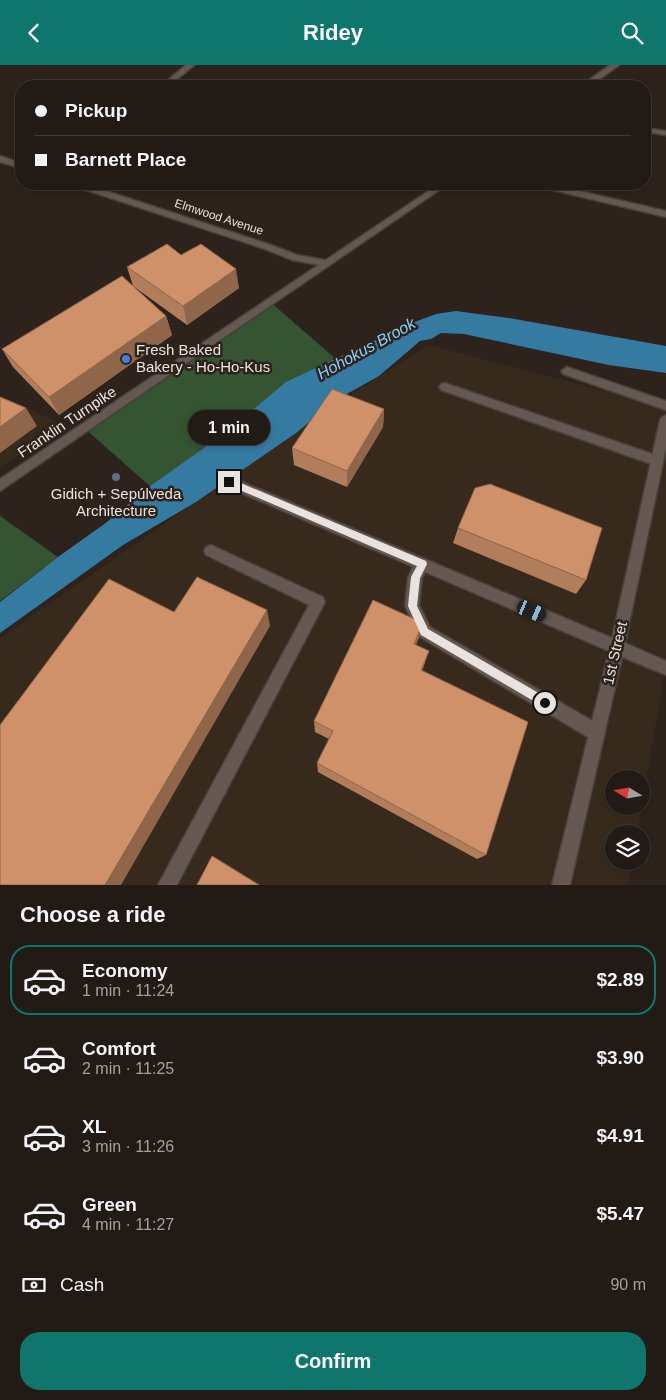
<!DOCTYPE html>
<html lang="en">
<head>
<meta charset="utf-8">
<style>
	:root { --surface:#221a15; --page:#2e2722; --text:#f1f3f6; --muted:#a2a1a0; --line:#3f3834; --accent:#0f766e }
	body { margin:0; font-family:Helvetica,sans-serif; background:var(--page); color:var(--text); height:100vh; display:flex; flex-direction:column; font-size:19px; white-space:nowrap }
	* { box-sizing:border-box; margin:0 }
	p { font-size:16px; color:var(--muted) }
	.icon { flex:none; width:28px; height:28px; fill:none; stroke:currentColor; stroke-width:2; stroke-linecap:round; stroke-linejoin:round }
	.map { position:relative; height:820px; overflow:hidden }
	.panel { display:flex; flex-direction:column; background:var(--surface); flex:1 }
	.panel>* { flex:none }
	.hud { position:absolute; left:15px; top:15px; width:636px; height:110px; border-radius:20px; box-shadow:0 2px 8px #0003,0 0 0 1px var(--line); display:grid; align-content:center; height:110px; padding:0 20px; background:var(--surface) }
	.needle { width:32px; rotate:281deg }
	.buttons { position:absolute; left:605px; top:705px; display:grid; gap:10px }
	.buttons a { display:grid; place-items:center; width:45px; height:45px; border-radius:50%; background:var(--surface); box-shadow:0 2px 8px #0003,0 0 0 1px var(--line); font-size:25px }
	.end { position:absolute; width:22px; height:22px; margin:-11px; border:6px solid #e9e2de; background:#111; box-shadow:0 0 0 2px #111 }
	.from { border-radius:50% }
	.bubble { position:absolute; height:35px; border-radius:18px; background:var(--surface); box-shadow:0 2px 8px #0003,0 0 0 1px var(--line); font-size:16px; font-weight:700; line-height:35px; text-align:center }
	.car { position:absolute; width:15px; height:30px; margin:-15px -8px; border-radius:6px; box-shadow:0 0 4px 1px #0007; background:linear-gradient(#222 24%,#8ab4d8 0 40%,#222 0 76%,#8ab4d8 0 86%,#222 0) }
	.hud b { display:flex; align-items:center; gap:18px; height:48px; font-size:19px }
	.hud b+b { border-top:1px solid var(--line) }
	.hud i { width:12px; height:12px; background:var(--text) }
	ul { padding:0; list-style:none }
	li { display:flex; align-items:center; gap:15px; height:70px; margin:0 10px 8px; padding:0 10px; border:2px solid transparent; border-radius:20px }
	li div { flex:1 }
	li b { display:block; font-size:19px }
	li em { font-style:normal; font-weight:700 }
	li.on { border-color:var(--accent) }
	li>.icon { width:45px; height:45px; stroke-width:1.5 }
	h2 { padding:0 20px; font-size:22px; line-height:60px }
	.pay { display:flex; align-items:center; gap:12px; height:55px; padding:0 20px; font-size:19px }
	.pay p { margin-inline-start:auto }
	.primary-button { display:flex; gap:10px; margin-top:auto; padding:10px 20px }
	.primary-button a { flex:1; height:58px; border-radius:20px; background:var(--accent); color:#fff; font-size:20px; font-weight:700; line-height:58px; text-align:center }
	header { display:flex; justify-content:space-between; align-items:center; height:65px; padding:0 20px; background:var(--accent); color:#fff; font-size:22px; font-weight:700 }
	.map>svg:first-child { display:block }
	.commercial { fill:#372a1d; fill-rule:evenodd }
	.green { fill:#345432 }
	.water { fill:#357ba1 }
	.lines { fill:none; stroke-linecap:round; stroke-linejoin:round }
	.lane-casing { stroke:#483f3b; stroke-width:3 }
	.street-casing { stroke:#483f3b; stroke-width:3 }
	.secondary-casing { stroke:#483f3b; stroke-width:3 }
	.lane { fill:#645851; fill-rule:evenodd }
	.street { fill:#645851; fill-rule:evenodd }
	.secondary { fill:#645851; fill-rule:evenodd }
	.wall { fill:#b17d5b }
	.shaded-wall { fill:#90664a }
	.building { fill:#ce916a; stroke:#90664a }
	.route { fill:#e9e2de }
	.shop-dot { fill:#3f7fe0; stroke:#2d231c; stroke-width:2 }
	.service-dot { fill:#5c6f8a; stroke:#2d231c; stroke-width:2 }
	.labels { text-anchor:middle; stroke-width:5; stroke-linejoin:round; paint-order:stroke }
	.far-street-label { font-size:12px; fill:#e9e2de; stroke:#2d231c }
	.poi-label { font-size:15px; fill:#e9e2de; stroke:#2d231c; text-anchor:start }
	.street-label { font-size:15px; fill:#e9e2de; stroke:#2d231c }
	.water-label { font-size:16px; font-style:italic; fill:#86d0fd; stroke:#2d231c }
</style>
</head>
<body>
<header><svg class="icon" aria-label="back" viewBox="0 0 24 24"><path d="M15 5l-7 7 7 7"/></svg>Ridey<svg class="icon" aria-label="search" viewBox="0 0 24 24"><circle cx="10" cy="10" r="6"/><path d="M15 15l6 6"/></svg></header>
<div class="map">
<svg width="666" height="820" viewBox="0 0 666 820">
	<rect width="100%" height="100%" fill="#2d231c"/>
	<path class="commercial" d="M428 280 666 342V598L637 769H614V796H632L627 820H0V573L332 342ZM614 714H641V741H614Z
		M0 330 65 361 0 403Z"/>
	<path class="green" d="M269 236 336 294 321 301 150 421 84 363Z
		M0 451 58 492 0 536Z"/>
	<path class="water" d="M456 246 515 254 666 281V308L609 300 464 269 441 268 431 274 420 276 379 311 336 335 296 368 196 437 123 480 0 568V537L58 492 107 457 150 421 225 368 286 317 412 258 436 249Z"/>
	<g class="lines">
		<defs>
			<path id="lane" d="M567 302 666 336V345L563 309 561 306Z
				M445 318 661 392 663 396 661 400 657 401 441 325 439 322 441 319Z
				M211 480 323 532 325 537 177 820H158L309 540 206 490 204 486 206 482Z
				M422 493 427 495 429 499 422 513 419 540 430 562 603 662 605 668 603 674 597 676 591 674 420 572 405 541 408 512 417 495Z"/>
			<path id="street" d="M186 0H194L169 21H161Z
				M645 63 666 66V70L645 67Z
				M0 91 21 98V103L0 97Z
				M73 119H85L271 180 297 190 325 195 330 198 325 201 292 195 265 184 74 121Z
				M535 119H549L666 146V152L536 121Z
				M666 350V383L625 578 666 596V610L622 592 570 820H552L609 586 225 421 223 417 225 413 229 412 233 413 612 573 660 355 662 352Z"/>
			<path id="secondary" d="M610 0H619L590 21H581Z
				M439 119H448L0 426V414Z"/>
		</defs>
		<use href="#lane" class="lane-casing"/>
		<use href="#street" class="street-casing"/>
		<use href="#secondary" class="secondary-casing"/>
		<use href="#lane" class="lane"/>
		<use href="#street" class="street"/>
		<use href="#secondary" class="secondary"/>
	</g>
	<path class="wall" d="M181 190 239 223 187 260 133 221 127 202Z
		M166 251 172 270 59 350 13 302 2 284Z
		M384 344 383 362 347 422 294 400 292 383Z
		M458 463 586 515 576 529 453 478Z
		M423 558 416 580 429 586 422 606 486 790 477 794 318 707 317 698 329 674 315 667 314 656Z"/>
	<path class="shaded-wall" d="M236 204 239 223 187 260 183 241Z
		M166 251 172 270 59 350 49 332Z
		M26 343 37 361 0 388V362Z
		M384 344 383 362 347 422V406Z
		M267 545 270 561 121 820H105Z
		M423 558 419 573 410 593 414 579Z
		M212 791 218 794 260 820H259Z"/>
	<path class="building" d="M167 179 181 190 201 179 236 204 183 241 127 202Z
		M122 211 166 251 49 332 2 284Z
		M332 324 384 344 347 406 292 383Z
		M0 332 26 343 0 362Z
		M490 419 602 463 586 515 458 463 475 423Z
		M197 512 267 545 105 820H0V660L109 514 174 547Z
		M373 535 423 558 414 579 429 586 421 605 528 657 486 790 317 698 333 666 314 656Z
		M212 791 259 820H197Z"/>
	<path class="route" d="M229 413 426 496 427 499 420 513 417 541 428 564 549 634V641H542L421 570 408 541 411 512 417 501 226 419 225 417Z"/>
	<circle class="shop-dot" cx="126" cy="294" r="5"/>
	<circle class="service-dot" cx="116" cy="412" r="5"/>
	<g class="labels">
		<g class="far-street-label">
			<text transform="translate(219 152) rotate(18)" y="4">Elmwood Avenue</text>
		</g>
		<g class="poi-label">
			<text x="136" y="290">Fresh Baked<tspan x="136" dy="17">Bakery - Ho-Ho-Kus</tspan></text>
			<text x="116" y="434" text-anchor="middle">Gidich + Sepúlveda<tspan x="116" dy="17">Architecture</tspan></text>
		</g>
		<g class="street-label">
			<text transform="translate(67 357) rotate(-34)" y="5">Franklin Turnpike</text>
			<text transform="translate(615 588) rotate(-77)" y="5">1st Street</text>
		</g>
		<g class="water-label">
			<text transform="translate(366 283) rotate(-29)" y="6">Hohokus Brook</text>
		</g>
	</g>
</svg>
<div class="buttons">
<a><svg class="needle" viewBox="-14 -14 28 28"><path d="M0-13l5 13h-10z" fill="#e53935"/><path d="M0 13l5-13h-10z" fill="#a2a1a0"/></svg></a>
<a><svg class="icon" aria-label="layers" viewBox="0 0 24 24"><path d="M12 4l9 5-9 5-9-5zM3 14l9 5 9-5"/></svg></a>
</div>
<i class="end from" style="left:545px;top:638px"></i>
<i class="end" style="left:229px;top:417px"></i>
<div class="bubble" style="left:188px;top:345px;width:82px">1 min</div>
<i class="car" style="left:532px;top:546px;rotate:113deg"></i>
<div class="hud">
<b><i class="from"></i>Pickup</b>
<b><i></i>Barnett Place</b>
</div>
</div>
<section class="panel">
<h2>Choose a ride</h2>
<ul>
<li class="on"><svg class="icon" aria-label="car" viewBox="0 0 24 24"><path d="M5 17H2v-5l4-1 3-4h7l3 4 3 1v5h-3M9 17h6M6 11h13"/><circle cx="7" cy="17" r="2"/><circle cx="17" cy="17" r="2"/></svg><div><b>Economy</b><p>1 min · 11:24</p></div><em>$2.89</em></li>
<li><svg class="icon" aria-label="car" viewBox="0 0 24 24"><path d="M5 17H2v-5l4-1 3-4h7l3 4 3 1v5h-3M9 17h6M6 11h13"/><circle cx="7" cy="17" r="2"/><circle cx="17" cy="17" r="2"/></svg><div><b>Comfort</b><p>2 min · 11:25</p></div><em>$3.90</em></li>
<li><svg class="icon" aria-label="car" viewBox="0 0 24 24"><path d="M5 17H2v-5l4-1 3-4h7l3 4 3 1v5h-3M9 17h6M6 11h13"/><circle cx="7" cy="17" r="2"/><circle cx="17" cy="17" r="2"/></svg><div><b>XL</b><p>3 min · 11:26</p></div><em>$4.91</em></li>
<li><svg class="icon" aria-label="car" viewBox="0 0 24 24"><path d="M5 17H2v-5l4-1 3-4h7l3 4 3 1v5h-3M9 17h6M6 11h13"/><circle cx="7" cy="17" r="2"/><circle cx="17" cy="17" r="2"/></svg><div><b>Green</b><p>4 min · 11:27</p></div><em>$5.47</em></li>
</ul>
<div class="pay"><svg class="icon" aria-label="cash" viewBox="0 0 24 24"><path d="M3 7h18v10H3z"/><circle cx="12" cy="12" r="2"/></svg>Cash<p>90 m</p></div>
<div class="primary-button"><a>Confirm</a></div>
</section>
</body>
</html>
